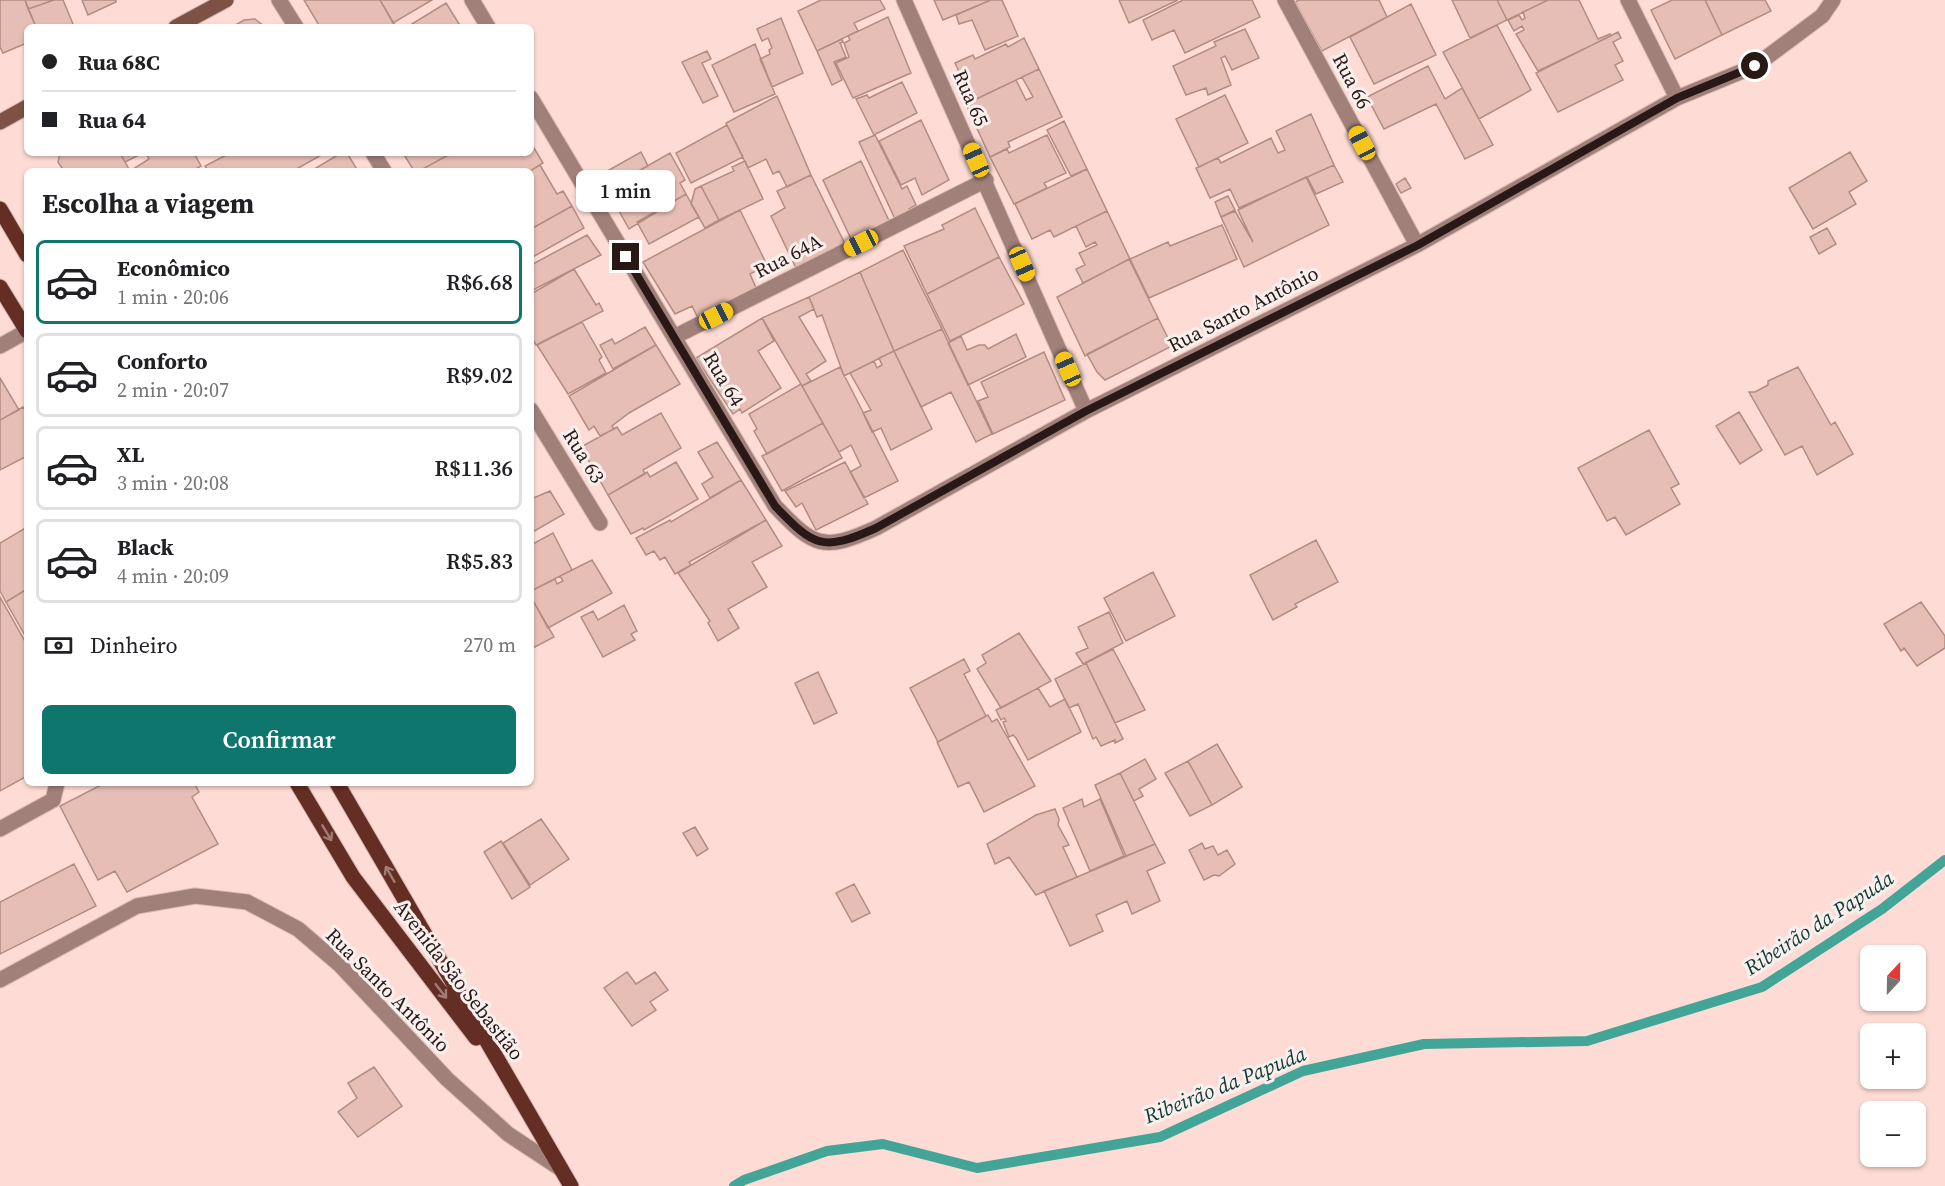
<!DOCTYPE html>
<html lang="pt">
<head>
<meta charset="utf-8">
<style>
	:root { --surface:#fff; --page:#f2f2f2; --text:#202124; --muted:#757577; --line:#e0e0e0; --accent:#0f766e }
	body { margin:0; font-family:"Source Serif 4",serif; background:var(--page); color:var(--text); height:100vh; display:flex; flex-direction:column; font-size:22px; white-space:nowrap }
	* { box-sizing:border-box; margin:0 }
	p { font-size:20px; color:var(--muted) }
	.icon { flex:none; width:33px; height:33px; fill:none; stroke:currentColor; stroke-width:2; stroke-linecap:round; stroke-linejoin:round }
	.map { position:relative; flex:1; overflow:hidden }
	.side { position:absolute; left:24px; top:168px; width:510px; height:618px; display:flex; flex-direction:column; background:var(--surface); border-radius:9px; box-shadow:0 2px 4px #0004 }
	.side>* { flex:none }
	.top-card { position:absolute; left:24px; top:24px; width:510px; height:132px; border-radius:9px; box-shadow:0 2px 4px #0004; display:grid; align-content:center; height:132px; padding:0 18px; background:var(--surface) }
	.needle { width:39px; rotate:22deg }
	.fabs { position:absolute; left:1860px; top:945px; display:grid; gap:12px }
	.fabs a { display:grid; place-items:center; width:66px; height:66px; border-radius:9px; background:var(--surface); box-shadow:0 2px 4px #0004; font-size:30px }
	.end { position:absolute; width:27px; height:27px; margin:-14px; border:8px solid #281916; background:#fff; box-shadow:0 0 0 3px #fff }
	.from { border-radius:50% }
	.bubble { position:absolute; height:42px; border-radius:9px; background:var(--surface); box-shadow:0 2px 4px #0004; font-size:20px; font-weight:600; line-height:42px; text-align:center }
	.car { position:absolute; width:18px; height:36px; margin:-18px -9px; border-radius:8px; box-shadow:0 0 4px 2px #0007; background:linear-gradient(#f5c518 24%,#345 0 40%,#f5c518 0 76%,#345 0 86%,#f5c518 0) }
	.top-card b { display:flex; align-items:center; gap:21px; height:57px; font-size:22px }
	.top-card b+b { border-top:2px solid var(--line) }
	.top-card i { width:15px; height:15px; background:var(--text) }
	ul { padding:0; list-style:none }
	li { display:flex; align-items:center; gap:18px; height:84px; margin:0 12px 9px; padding:0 6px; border:3px solid var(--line); border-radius:9px }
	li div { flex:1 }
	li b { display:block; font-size:22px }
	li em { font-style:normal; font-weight:600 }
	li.current { border-color:var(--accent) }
	li>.icon { width:54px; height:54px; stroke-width:1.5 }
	h2 { padding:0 18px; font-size:27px; line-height:72px }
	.pay { display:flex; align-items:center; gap:15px; height:66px; padding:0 18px; font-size:22px }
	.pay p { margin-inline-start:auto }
	.primary-button { display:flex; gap:12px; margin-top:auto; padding:12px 18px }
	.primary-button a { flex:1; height:69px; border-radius:9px; background:var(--accent); color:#fff; font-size:24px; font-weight:600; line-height:69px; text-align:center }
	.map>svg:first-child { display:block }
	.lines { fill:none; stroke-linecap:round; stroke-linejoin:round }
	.stream { stroke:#43a598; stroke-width:10 }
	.building { fill:#e7beb5; stroke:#b28c83; stroke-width:1.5 }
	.lane-casing { stroke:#d7b9b3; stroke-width:17 }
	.street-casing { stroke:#d7b9b3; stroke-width:17 }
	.secondary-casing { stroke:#d7b9b3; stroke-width:17 }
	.primary-casing { stroke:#d7b9b3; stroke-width:17 }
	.lane { stroke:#a1807a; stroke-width:15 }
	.street { stroke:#a1807a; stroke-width:15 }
	.secondary { stroke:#7e5147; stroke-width:15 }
	.primary { stroke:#642e24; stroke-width:15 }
	.oneway { stroke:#a07c75 }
	.route { stroke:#281916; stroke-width:8 }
	.labels { text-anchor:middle; stroke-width:6; stroke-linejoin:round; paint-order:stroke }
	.street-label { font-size:20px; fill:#281916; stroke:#f9f0ee }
	.water-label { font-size:21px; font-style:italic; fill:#0e3c36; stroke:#f9f0ee }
</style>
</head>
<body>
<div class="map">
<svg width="1945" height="1186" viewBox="0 0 1945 1186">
	<rect width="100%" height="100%" fill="#fedcd5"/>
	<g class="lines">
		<path class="stream" d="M734 1186 744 1180 827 1151 883 1144 977 1168 1160 1137 1303 1071 1424 1044 1587 1041 1762 987 1882 909 1945 860"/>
	</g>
	<path class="building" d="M0 0H25L36 27H27V43L3 53 0 47Z
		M25 0H54L28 9Z
		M54 0H63L73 24 65 27H36L28 9Z
		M82 0H116V2L88 15Z
		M304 0H380L396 27H320Z
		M380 0H432L393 23Z
		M821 0H880L885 9 854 23 858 31 817 51 798 11Z
		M934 0H991L943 20Z
		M1002 0 1018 36 985 50 972 20 959 24 956 15 991 0Z
		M1119 0H1178L1129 23Z
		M1183 0H1252L1260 17 1185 53 1174 30 1152 40 1143 20Z
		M1299 0H1379L1387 17 1322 51 1295 2Z
		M1452 0H1497L1507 20 1470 38Z
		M1497 0H1548L1507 20Z
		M1579 0 1598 39 1610 34 1611 36 1538 71 1516 34 1524 30 1522 26 1514 31 1508 20 1519 15 1522 20 1525 18 1523 12 1548 0Z
		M1705 0H1765L1771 11 1722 35Z
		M1705 0 1722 35 1675 59 1651 10 1672 0Z
		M446 3 461 27H407Z
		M1411 4 1436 55 1374 84 1350 37Z
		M888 17 911 73 853 98 836 63 849 57 844 43 850 40 848 36Z
		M781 18 803 73 772 87 760 59 770 54 769 50 772 48 768 38 762 41 757 29Z
		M255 19 265 27H232L244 20Z
		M1497 25 1531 90 1479 119 1443 52Z
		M1245 29 1259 58 1232 70 1225 56 1221 58 1231 85 1208 95 1206 88 1186 95 1173 66 1216 46 1214 42Z
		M1618 32 1621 38 1613 42 1623 61 1615 65 1623 80 1558 112 1536 73Z
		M1024 38 1039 69 972 101 955 63 973 55 975 59 1006 44 1008 47Z
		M842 39 843 42 840 43 846 57 834 62 842 80 832 85 817 51Z
		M755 44 775 94 734 112 712 65Z
		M707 51 711 59 702 63 718 96 703 103 682 62Z
		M1428 66 1445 99 1462 88 1493 145 1465 159 1436 104 1384 129 1367 97Z
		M1039 69 1062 117 1008 142 1010 147 990 157 966 104 1016 80 1026 100 1033 97 1022 77Z
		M902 82 917 113 874 135 856 99 867 95 869 98Z
		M1225 95 1248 143 1199 167 1176 119Z
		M777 96 811 175 787 187 779 171 773 174 766 159 748 168 726 123Z
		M1311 114 1334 165 1239 208 1230 189 1210 198 1196 168 1218 158 1221 163 1271 138 1278 153 1285 150 1276 131Z
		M921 120 949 180 922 195 915 178 901 185 879 141Z
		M1064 121 1087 169 1071 176 1047 130Z
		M727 125 743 157 691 183 676 153Z
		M875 135 902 189 907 186 916 205 909 209 911 214 896 221 859 142Z
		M1047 135 1066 173 1044 183 1047 188 1014 204 990 157 1007 149 1009 153Z
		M531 143 543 163 530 171H419L452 153H531Z
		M641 152 648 166 601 192 593 179Z
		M1850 152 1867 181 1849 192 1856 204 1813 229 1789 188Z
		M60 153H120L130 171H64L58 162Z
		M120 153H143L125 162Z
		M146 153H194L201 166 192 171H130L149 159Z
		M230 153H325L293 171H208L205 166Z
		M341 153H347L358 171H311Z
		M403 153H452L419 171H414Z
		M670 153 685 180 680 183 686 194 629 229 607 189Z
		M745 161 763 199 719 220 701 186 734 171 732 167Z
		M861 161 891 225 853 243 823 180Z
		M540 165 557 194 563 191 572 206 531 229 530 171Z
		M1334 165 1343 182 1316 194 1307 177Z
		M1087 169 1107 211 1054 237 1050 230 1032 239 1015 204Z
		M811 175 845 244 796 268 771 216 785 208 777 191Z
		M1306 177 1329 225 1244 267 1221 217 1235 211 1253 242 1238 210Z
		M1405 178 1411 188 1401 193 1396 184Z
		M701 186 719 220 705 228 691 204 695 189Z
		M686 194 699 217 649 244 637 222Z
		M1228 196 1235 210 1221 217 1215 202Z
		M572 206 584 228 531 258V229Z
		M975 208 999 257 927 294 904 246 944 229 942 225Z
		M740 210 767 265 750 274 758 292 700 322 692 306 675 314 643 262Z
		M1107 211 1130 259 1083 283 1076 269 1085 265 1079 253 1097 245 1095 242 1086 247 1076 226Z
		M1222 225 1237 259 1149 298 1130 259 1168 242 1170 246Z
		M1827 228 1836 244 1819 254 1810 237Z
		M587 235 601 255 531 291V265Z
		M903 250 942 329 894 351 860 272Z
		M999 257 1024 304 950 341 927 294Z
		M1129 259 1158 318 1085 356 1057 297Z
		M574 269 596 305 599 303 603 311 536 345 531 336V294Z
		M860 272 894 351 844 376 822 315 817 317 809 297Z
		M809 297 814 309 799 317 826 361 806 374 811 381 802 386 762 318Z
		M762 318 774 341 758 351 781 388 742 413 740 409 733 414 696 358Z
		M1158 318 1172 346 1105 380 1097 372 1087 354Z
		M582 322 602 357 599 360 606 373 568 394 537 345Z
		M645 327 656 345 613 369 600 345 612 339 615 344Z
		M942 329 992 434 976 442 951 392 921 407 894 351Z
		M1016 334 1026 357 968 385 948 343 961 336 967 350 979 345H985L988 349Z
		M656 345 680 384 629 413 612 426 614 429 600 436 594 426 589 430 569 396Z
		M894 351 932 429 891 450 881 428 872 432 863 413 871 410 850 373 874 361 877 368 882 365 879 358Z
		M1044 352 1065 400 993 434 978 401 988 397 981 382Z
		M840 367 898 481 864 498 850 472 861 466 851 445 839 452 802 386Z
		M1798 367 1831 425 1835 422 1853 454 1817 475 1802 446 1785 455 1749 392H1755L1768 385V381Z
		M0 378 19 410 0 420Z
		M801 384 823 423 767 454 754 431 757 429 749 414Z
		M23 407 27 413V456L0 470V420Z
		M1739 412 1762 450 1740 464 1716 426Z
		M661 413 681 448 643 470 645 474 608 495 581 447 617 427 622 435Z
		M823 423 842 458 782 491 762 456Z
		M1649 430 1679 484 1671 488 1680 504 1626 535 1615 517 1607 521 1578 468Z
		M717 442 741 480 710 498 702 484 713 477 698 452Z
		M676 462 698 499 644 530 643 528 631 534 608 495 647 472 650 477Z
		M845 462 868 504 816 530 802 503 796 507 785 491Z
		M741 480 766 520 689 562 691 565 675 574 665 557 660 560 654 551 646 555 636 538 670 520 671 522Z
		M550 491 564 514 531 533V499Z
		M766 520 782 546 752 562 767 587 728 609 739 628 718 641 708 623 710 621 678 573Z
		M27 527V589L6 602 0 591V543Z
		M553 533 572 570 531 591V545Z
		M1316 540 1338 582 1295 604 1297 607 1273 620 1250 575Z
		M592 560 612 593 548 628 531 597V591L555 579 557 584 563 581 560 576Z
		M1153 572 1175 616 1126 641 1104 598Z
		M27 589V639L6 602Z
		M0 597 27 645V776L0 791Z
		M531 597 554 637 531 649Z
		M1921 602 1945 636V648L1917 666 1904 648 1901 651 1884 624Z
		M624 605 637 631 631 634 635 640 603 657 581 617 593 611 598 620Z
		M1109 612 1123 643 1083 664 1076 653 1088 648 1078 627Z
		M1019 633 1051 681 1001 708 977 669 986 663 982 655Z
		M1113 649 1145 710 1115 723 1086 663Z
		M964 659 970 671 964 674 986 716 938 742 910 688Z
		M1086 663 1123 739 1115 743V740L1101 746 1096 737 1093 739 1078 704 1069 708 1055 679Z
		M818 672 837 713 814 724 795 683Z
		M1038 688 1050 707 1065 699 1081 732 1028 760 1016 738 1013 735 1009 737 1003 722 1006 721 1004 718 1001 720 996 710Z
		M988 715 992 722 997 719 1035 786 984 812 969 782 958 787 937 742Z
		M1217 744 1242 787 1212 805 1188 761Z
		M1145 759 1156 779 1139 789 1143 796 1134 801 1120 773Z
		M1188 761 1212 805 1190 816 1165 773Z
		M1120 773 1155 844 1126 856 1095 785Z
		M105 783H194L199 792 192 797 218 844 127 892 115 871 98 880 60 806Z
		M1082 799 1084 807 1100 799 1124 856 1090 871 1063 808Z
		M1055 809 1059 819 1058 825 1069 845 1063 847 1077 877 1036 895 1009 857 995 864 987 844 1036 815Z
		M541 819 569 859 530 885 503 843Z
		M695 827 708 849 697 856 683 833Z
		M501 841 530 887 512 899 484 852Z
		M1202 843 1205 849 1213 846 1218 855 1227 850 1235 864 1219 876 1214 875 1204 880 1189 850Z
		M1155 844 1165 863 1147 871 1160 901 1132 914 1127 901 1096 915 1103 931 1070 946 1044 891Z
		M74 864 96 906 0 954V902Z
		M854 884 870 913 852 922 836 893Z
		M627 972 636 984 655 972 668 990 650 1002 656 1010 632 1026 604 988Z
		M374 1067 402 1106 358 1137 338 1112 357 1098 348 1083Z"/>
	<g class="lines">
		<defs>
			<path id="lane" d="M0 829 53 800 57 783"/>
			<path id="street" d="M279 0 296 27
				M472 0 488 27
				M904 0 1086 411
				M1285 0 1417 245
				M1628 0 1677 98
				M531 98 775 506C814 547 823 552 876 528L1086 411 1417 245 1677 98 1755 66 1822 16 1833 0
				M373 153 384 171
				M674 337 986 180
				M0 346 27 331
				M531 410 600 523
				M0 980 137 906 195 896 247 902 298 929 340 965 447 1079 508 1134 561 1169"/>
			<path id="secondary" d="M176 27 226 0
				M0 122 27 107"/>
			<path id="primary" d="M0 209 27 255
				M0 287 27 331
				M297 783 353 877 476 1038
				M337 783 571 1186"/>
		</defs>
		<use href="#lane" class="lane-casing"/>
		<use href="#street" class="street-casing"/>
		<use href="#secondary" class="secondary-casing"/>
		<use href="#primary" class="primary-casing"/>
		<use href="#lane" class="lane"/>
		<use href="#street" class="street"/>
		<use href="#secondary" class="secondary"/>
		<use href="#primary" class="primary"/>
	</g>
	<defs><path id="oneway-shaft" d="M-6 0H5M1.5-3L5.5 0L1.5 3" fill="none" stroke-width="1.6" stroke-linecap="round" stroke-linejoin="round" transform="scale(1.5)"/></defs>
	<g class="oneway">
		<use href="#oneway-shaft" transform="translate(327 833) rotate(59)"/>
		<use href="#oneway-shaft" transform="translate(390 874) rotate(-120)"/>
		<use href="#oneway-shaft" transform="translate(441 991) rotate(52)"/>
	</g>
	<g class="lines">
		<path class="route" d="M626 257 775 506C814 547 823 552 876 528L1086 411 1418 245 1677 98 1755 66"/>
	</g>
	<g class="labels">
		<g class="street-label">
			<text transform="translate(1352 81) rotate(62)" y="7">Rua 66</text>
			<text transform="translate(971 98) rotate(66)" y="7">Rua 65</text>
			<text transform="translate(788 256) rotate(-27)" y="7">Rua 64A</text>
			<text transform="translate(1243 309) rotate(-27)" y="7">Rua Santo Antônio</text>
			<text transform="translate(724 379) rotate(59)" y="7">Rua 64</text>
			<text transform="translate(584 456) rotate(58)" y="7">Rua 63</text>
			<text transform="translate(459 980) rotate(52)" y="7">Avenida São Sebastião</text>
			<text transform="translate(388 990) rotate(45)" y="7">Rua Santo Antônio</text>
		</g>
		<g class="water-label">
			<text transform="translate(1819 923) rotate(-33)" y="7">Ribeirão da Papuda</text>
			<text transform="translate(1225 1085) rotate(-22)" y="7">Ribeirão da Papuda</text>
		</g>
	</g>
</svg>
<div class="fabs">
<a><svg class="needle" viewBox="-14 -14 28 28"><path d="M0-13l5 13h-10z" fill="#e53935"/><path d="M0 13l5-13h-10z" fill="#757577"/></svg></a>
<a>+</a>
<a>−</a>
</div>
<i class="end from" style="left:1755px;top:66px"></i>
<i class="end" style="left:626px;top:257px"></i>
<div class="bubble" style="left:576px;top:170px;width:99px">1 min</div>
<i class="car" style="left:1362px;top:143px;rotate:332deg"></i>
<i class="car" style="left:976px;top:160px;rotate:336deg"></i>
<i class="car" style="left:861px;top:243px;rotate:243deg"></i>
<i class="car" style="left:1022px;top:264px;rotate:156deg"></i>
<i class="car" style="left:716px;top:316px;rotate:63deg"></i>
<i class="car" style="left:1068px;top:369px;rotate:336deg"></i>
<div class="top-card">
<b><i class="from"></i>Rua 68C</b>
<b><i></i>Rua 64</b>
</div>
<section class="side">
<h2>Escolha a viagem</h2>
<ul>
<li class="current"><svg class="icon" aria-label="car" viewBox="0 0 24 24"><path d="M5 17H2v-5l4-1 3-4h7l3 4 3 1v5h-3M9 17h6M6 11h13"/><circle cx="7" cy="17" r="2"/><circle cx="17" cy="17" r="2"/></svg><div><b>Econômico</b><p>1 min · 20:06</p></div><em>R$6.68</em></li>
<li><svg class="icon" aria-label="car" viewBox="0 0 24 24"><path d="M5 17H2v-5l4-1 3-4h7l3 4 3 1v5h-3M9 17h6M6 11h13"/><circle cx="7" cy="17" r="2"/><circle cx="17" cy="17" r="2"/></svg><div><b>Conforto</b><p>2 min · 20:07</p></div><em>R$9.02</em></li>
<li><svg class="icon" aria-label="car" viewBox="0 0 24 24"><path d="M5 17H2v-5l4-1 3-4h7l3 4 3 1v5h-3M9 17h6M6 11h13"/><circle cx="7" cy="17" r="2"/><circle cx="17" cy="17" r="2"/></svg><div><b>XL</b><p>3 min · 20:08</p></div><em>R$11.36</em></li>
<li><svg class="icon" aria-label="car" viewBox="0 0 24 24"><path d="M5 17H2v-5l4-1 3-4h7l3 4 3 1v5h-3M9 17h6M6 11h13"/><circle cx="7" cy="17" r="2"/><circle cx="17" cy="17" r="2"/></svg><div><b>Black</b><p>4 min · 20:09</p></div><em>R$5.83</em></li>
</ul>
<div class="pay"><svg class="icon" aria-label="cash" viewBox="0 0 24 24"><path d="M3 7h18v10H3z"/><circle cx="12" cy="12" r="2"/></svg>Dinheiro<p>270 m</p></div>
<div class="primary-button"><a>Confirmar</a></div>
</section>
</div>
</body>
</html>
